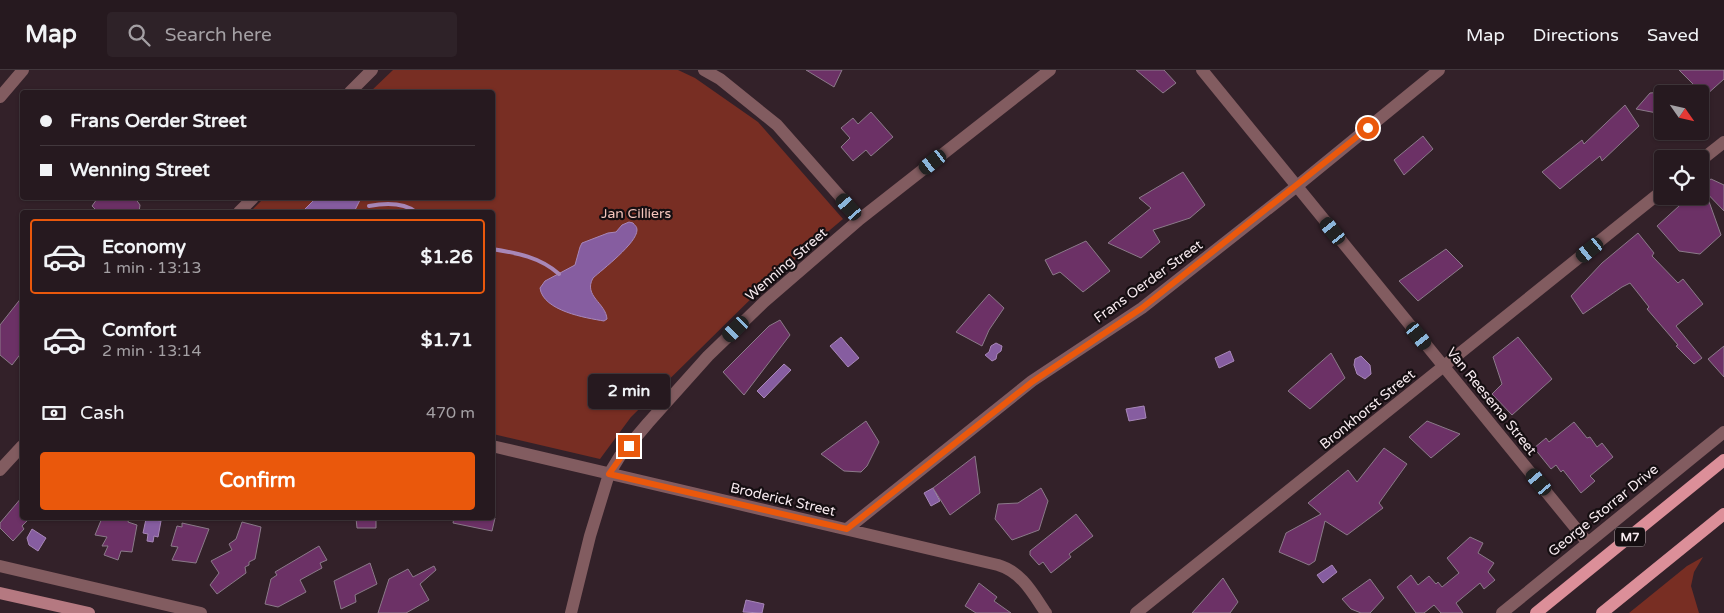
<!DOCTYPE html>
<html lang="en">
<head>
<meta charset="utf-8">
<style>
	:root { --surface:#26191f; --page:#2e2228; --text:#f1f3f6; --muted:#a4a0a4; --line:#42383d; --accent:#ea580c }
	body { margin:0; font-family:"Varela Round",sans-serif; background:var(--page); color:var(--text); height:100vh; display:flex; flex-direction:column; font-size:19px; white-space:nowrap }
	* { box-sizing:border-box; margin:0 }
	p { font-size:16px; color:var(--muted) }
	.icon { flex:none; width:28px; height:28px; fill:none; stroke:currentColor; stroke-width:2; stroke-linecap:round; stroke-linejoin:round }
	.map { position:relative; flex:1; overflow:hidden }
	.panel { position:absolute; left:20px; top:140px; width:475px; height:310px; display:flex; flex-direction:column; background:var(--surface); border-radius:5px; box-shadow:0 1px 4px #0004,0 0 0 1px var(--line) }
	.panel>* { flex:none }
	.top-card { position:absolute; left:20px; top:20px; width:475px; height:110px; border-radius:5px; box-shadow:0 1px 4px #0004,0 0 0 1px var(--line); display:grid; align-content:center; height:110px; padding:0 20px; background:var(--surface) }
	.needle { width:32px; rotate:124deg }
	.buttons { position:absolute; left:1654px; top:15px; display:grid; gap:10px }
	.buttons a { display:grid; place-items:center; width:55px; height:55px; border-radius:5px; background:var(--surface); box-shadow:0 1px 4px #0004,0 0 0 1px var(--line); font-size:25px }
	.end { position:absolute; width:22px; height:22px; margin:-11px; border:6px solid #ea580c; background:#fff; box-shadow:0 0 0 2px #fff }
	.from { border-radius:50% }
	.bubble { position:absolute; height:35px; border-radius:5px; background:var(--surface); box-shadow:0 1px 4px #0004,0 0 0 1px var(--line); font-size:16px; font-weight:700; line-height:35px; text-align:center }
	.car { position:absolute; width:15px; height:30px; margin:-15px -8px; border-radius:6px; box-shadow:0 0 4px 1px #0007; background:linear-gradient(#222 24%,#8ab4d8 0 40%,#222 0 76%,#8ab4d8 0 86%,#222 0) }
	.top-card b { display:flex; align-items:center; gap:18px; height:48px; font-size:19px }
	.top-card b+b { border-top:1px solid var(--line) }
	.top-card i { width:12px; height:12px; background:var(--text) }
	ul { padding:9px 0 0; list-style:none }
	li { display:flex; align-items:center; gap:15px; height:75px; margin:0 10px 8px; padding:0 10px; border:2px solid transparent; border-radius:5px }
	li div { flex:1 }
	li b { display:block; font-size:19px }
	li em { font-style:normal; font-weight:700 }
	li.active { border-color:var(--accent) }
	li>.icon { width:45px; height:45px; stroke-width:1.5 }
	.pay { display:flex; align-items:center; gap:12px; height:55px; padding:0 20px; font-size:19px }
	.pay p { margin-inline-start:auto }
	.action { display:flex; gap:10px; margin-top:auto; padding:10px 20px }
	.action a { flex:1; height:58px; border-radius:5px; background:var(--accent); color:#fff; font-size:20px; font-weight:700; line-height:58px; text-align:center }
	header { display:flex; align-items:center; gap:30px; box-sizing:border-box; height:70px; padding:0 25px; background:var(--surface); border-bottom:1px solid var(--line) }
	header strong { font-size:24px }
	nav { display:flex; gap:28px; margin-inline-start:auto; font-size:18px }
	.search { width:350px; height:45px; background:var(--page); display:flex; align-items:center; gap:12px; box-sizing:border-box; padding:0 18px; border-radius:5px; color:var(--muted); font-size:19px }
	.map>svg:first-child { display:block }
	.green { fill:#782e23 }
	.water { fill:#865da0; stroke:#a887b8 }
	.lines { fill:none; stroke-linecap:round; stroke-linejoin:round }
	.stream { stroke:#a887b8; stroke-width:4 }
	.building { fill:#6c3166; stroke:#8b7a89 }
	.street { stroke:#825c60; stroke-width:12 }
	.secondary { stroke:#b57981; stroke-width:12 }
	.primary { stroke:#dc8f99; stroke-width:12 }
	.route { stroke:#ea580c; stroke-width:6 }
	.labels { text-anchor:middle; stroke-width:4.5; stroke-linejoin:round; paint-order:stroke }
	.shield { fill:#150e11; stroke:#b3a8ac; stroke-width:1 }
	.shield-label { font-size:12px; font-weight:bold; fill:#f7eaef }
	.park-label { font-size:14px; fill:#f5c5bc; stroke:#150e11 }
	.street-label { font-size:14px; fill:#f7eaef; stroke:#150e11 }
</style>
</head>
<body>
<header>
<strong>Map</strong>
<div class="search"><svg class="icon" aria-label="search" viewBox="0 0 24 24"><circle cx="10" cy="10" r="6"/><path d="M15 15l6 6"/></svg>Search here</div>
<nav><a>Map</a><a>Directions</a><a>Saved</a></nav>
</header>
<div class="map">
<svg width="1724" height="543" viewBox="0 0 1724 543">
	<rect width="100%" height="100%" fill="#332129"/>
	<path class="green" d="M393 0H678L695 8 758 52 843 149 766 214 631 347 600 389 493 364 492 142H250L264 128H492V22H370Z
		M1703 487 1694 502 1691 516 1699 543H1629L1687 496Z"/>
	<path class="water" d="M316 128H361L354 142H302Z
		M629 152 633 153C635 156 637 156 637 160 637 173 603 199 593 208 583 226 606 233 607 249L604 251C586 248 543 241 540 218L545 211 575 195 580 177 582 173 608 163 616 162 622 155Z
		M841 267 859 288 848 297 830 276Z
		M996 273 1002 276 1001 281 997 284 996 289 992 291 985 285 989 282 991 276Z
		M1230 281 1234 291 1219 298 1215 288Z
		M1361 286 1370 295 1371 304 1365 309 1357 304 1354 295 1355 289Z
		M784 294 791 300 764 328 757 321Z
		M1144 336 1146 348 1129 351 1126 339Z
		M933 418 940 431 931 436 924 423Z
		M146 449 161 451 158 467 154 466 153 472 147 471 148 464 143 463Z
		M32 459 46 468 38 481 29 475 27 468Z
		M1332 495 1337 502 1323 513 1317 505Z
		M746 530 764 534 762 543 743 542Z"/>
	<g class="lines">
		<path class="stream" d="M369 136C385 133 403 132 416 142
			M492 179C517 183 540 187 559 204"/>
	</g>
	<path class="building" d="M806 0H842L834 17Z
		M1136 0H1164L1176 13 1163 23Z
		M1679 0H1724V9L1705 26Z
		M1662 22V44L1636 39 1650 23Z
		M1625 35 1639 56 1602 91 1600 86 1560 119 1542 102 1582 70 1584 74Z
		M871 42 893 67 871 86 866 80 853 91 841 77 850 68 841 58 853 48 858 54Z
		M1423 66 1433 79 1404 105 1394 90Z
		M1183 102 1205 135 1190 148 1153 160 1160 172 1141 188 1108 173 1151 138 1139 128Z
		M1711 109 1724 115V141L1700 116Z
		M1690 126H1707L1721 165 1700 184 1679 181 1657 156Z
		M105 128H135L140 135 139 142H98L92 136 97 129 104 130Z
		M1638 163 1654 183 1652 186 1678 213 1683 209 1703 234 1676 256 1702 288 1694 294 1676 276 1678 275 1647 239 1649 237 1630 213 1622 217 1583 244 1571 226 1602 193Z
		M1086 171 1110 201 1083 222 1060 202 1053 205 1045 190Z
		M1446 179 1463 196 1418 231 1399 211Z
		M989 224 1004 238 989 260 982 276 956 262Z
		M22 227V282L12 295 0 285V255Z
		M780 250 790 265 744 325 723 302 769 256Z
		M1518 267 1552 309 1512 345 1492 324 1502 314 1493 287Z
		M1724 276V307L1708 289Z
		M1331 283 1345 308 1310 339 1288 321Z
		M866 351 879 372 867 396 861 402 844 401 821 384Z
		M1427 351 1460 364 1431 388 1409 367Z
		M1574 352 1587 368 1590 367 1597 377 1602 373 1613 387 1590 406 1595 411 1581 423 1563 400 1561 402 1556 395 1551 399 1534 378 1546 368 1549 372Z
		M1384 378 1407 394 1379 433 1383 438 1347 465 1325 451 1315 491 1309 495 1279 482 1286 463 1321 444 1308 433 1348 400 1357 412Z
		M975 386 980 423 950 445 933 418Z
		M1041 418 1048 431 1039 460 1012 470 995 449 998 434 1018 433Z
		M22 427V448H30L22 456 24 459 13 471 0 458V453Z
		M1076 444 1093 466 1069 484 1071 487 1051 503 1043 492 1039 495 1030 485V481Z
		M102 448H129L128 452 137 455 132 482 121 481 118 490 104 485 108 476H102L107 467 95 465Z
		M356 448H376V458H357Z
		M454 448H495L492 461 453 453Z
		M242 452 261 457 255 489 249 492V495L245 497 246 503 217 524 210 515 219 503 211 491 232 480 229 474 236 469Z
		M182 453 209 459 196 493 172 490 178 477 171 476 177 456 182 457Z
		M1470 467 1483 473 1478 483 1494 493 1488 502 1495 510 1484 519 1480 513 1456 533 1463 543H1441L1434 535 1424 543H1416L1397 517 1411 505 1418 515 1429 506 1436 514 1438 512 1442 517 1459 503 1447 488Z
		M319 476 327 490 320 493 322 498 300 510 306 522 278 537 265 534 271 509 277 505 275 502Z
		M370 493 377 514 355 525 356 532 341 539 334 511Z
		M434 496 436 500 420 514 429 530 406 543H378L389 509 408 499 413 507Z
		M1223 508 1238 532 1230 543H1192Z
		M1370 509 1384 528 1370 543H1361L1351 539 1342 529Z
		M979 513 997 527 994 531 1011 543H976L965 536Z"/>
	<g class="lines">
		<path class="street" d="M704 0 720 9 777 55 860 149
			M1202 0 1587 472
			M350 22 372 0
			M0 27 23 0
			M1700 91 1724 72
			M239 142 253 128
			M492 376 998 495C1022 502 1033 524 1046 543
			M0 400 22 376
			M847 459 1032 311 1142 238 1297 116 1439 0
			M0 496 201 543
			M571 543 590 466 609 404 620 386 648 353 708 286 764 232 860 149 1050 0
			M1136 543 1662 121
			M1502 543 1724 362"/>
		<path class="secondary" d="M0 523 89 543"/>
		<path class="primary" d="M1536 543 1724 390
			M1602 543 1724 444"/>
	</g>
	<g class="lines">
		<path class="route" d="M629 376 609 404 847 459 1032 312 1142 238 1368 58"/>
	</g>
	<g class="labels">
		<rect class="shield" x="1615" y="457.5" width="30" height="19" rx="4"/>
		<g class="shield-label">
			<text x="1630" y="471">M7</text>
		</g>
		<g class="park-label">
			<text x="636" y="148">Jan Cilliers</text>
		</g>
		<g class="street-label">
			<text transform="translate(786 194) rotate(-41)" y="5">Wenning Street</text>
			<text transform="translate(1148 211) rotate(-36)" y="5">Frans Oerder Street</text>
			<text transform="translate(1492 331) rotate(51)" y="5">Van Reesema Street</text>
			<text transform="translate(1367 339) rotate(-39)" y="5">Bronkhorst Street</text>
			<text transform="translate(783 429) rotate(13)" y="5">Broderick Street</text>
			<text transform="translate(1603 440) rotate(-39)" y="5">George Storrar Drive</text>
		</g>
	</g>
</svg>
<div class="buttons">
<a><svg class="needle" viewBox="-14 -14 28 28"><path d="M0-13l5 13h-10z" fill="#e53935"/><path d="M0 13l5-13h-10z" fill="#a4a0a4"/></svg></a>
<a><svg class="icon" aria-label="locate" viewBox="0 0 24 24"><circle cx="12" cy="12" r="6"/><path d="M12 2v4M12 18v4M2 12h4M18 12h4"/></svg></a>
</div>
<i class="end from" style="left:1368px;top:58px"></i>
<i class="end" style="left:629px;top:376px"></i>
<div class="bubble" style="left:588px;top:304px;width:82px">2 min</div>
<i class="car" style="left:933px;top:92px;rotate:232deg"></i>
<i class="car" style="left:849px;top:137px;rotate:319deg"></i>
<i class="car" style="left:1333px;top:161px;rotate:321deg"></i>
<i class="car" style="left:1590px;top:180px;rotate:231deg"></i>
<i class="car" style="left:736px;top:259px;rotate:226deg"></i>
<i class="car" style="left:1419px;top:266px;rotate:141deg"></i>
<i class="car" style="left:1539px;top:412px;rotate:320deg"></i>
<div class="top-card">
<b><i class="from"></i>Frans Oerder Street</b>
<b><i></i>Wenning Street</b>
</div>
<section class="panel">
<ul>
<li class="active"><svg class="icon" aria-label="car" viewBox="0 0 24 24"><path d="M5 17H2v-5l4-1 3-4h7l3 4 3 1v5h-3M9 17h6M6 11h13"/><circle cx="7" cy="17" r="2"/><circle cx="17" cy="17" r="2"/></svg><div><b>Economy</b><p>1 min · 13:13</p></div><em>$1.26</em></li>
<li><svg class="icon" aria-label="car" viewBox="0 0 24 24"><path d="M5 17H2v-5l4-1 3-4h7l3 4 3 1v5h-3M9 17h6M6 11h13"/><circle cx="7" cy="17" r="2"/><circle cx="17" cy="17" r="2"/></svg><div><b>Comfort</b><p>2 min · 13:14</p></div><em>$1.71</em></li>
</ul>
<div class="pay"><svg class="icon" aria-label="cash" viewBox="0 0 24 24"><path d="M3 7h18v10H3z"/><circle cx="12" cy="12" r="2"/></svg>Cash<p>470 m</p></div>
<div class="action"><a>Confirm</a></div>
</section>
</div>
</body>
</html>
